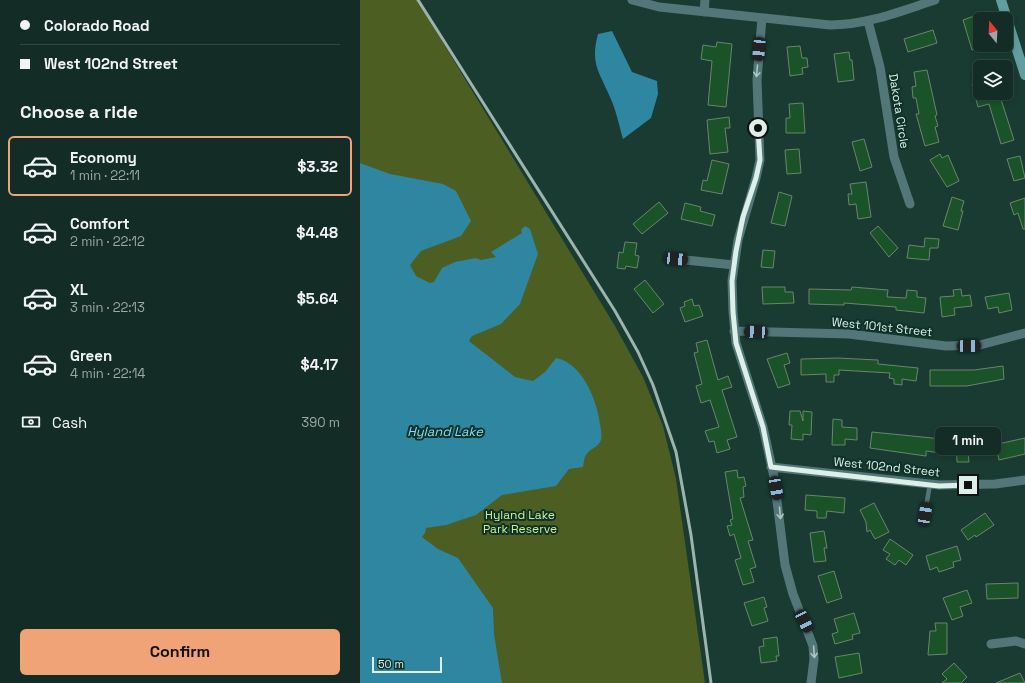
<!DOCTYPE html>
<html lang="en">
<head>
<meta charset="utf-8">
<style>
	:root { --surface:#132c26; --page:#1c342e; --text:#f1f3f6; --muted:#9da7a7; --line:#324843; --accent:#efa377 }
	body { margin:0; font-family:"Space Grotesk",sans-serif; background:var(--page); color:var(--text); height:100vh; display:flex; flex-direction:column; font-size:15px; white-space:nowrap }
	* { box-sizing:border-box; margin:0 }
	p { font-size:13px; color:var(--muted) }
	.icon { flex:none; width:22px; height:22px; fill:none; stroke:currentColor; stroke-width:2; stroke-linecap:round; stroke-linejoin:round }
	.map { position:relative; flex:1; overflow:hidden }
	.panel { display:flex; flex-direction:column; background:var(--surface); width:360px }
	.panel>* { flex:none }
	.guide { display:grid; align-content:center; height:88px; padding:0 20px; background:var(--surface) }
	.needle { width:26px; rotate:342deg }
	.buttons { position:absolute; left:613px; top:12px; display:grid; gap:8px }
	.buttons a { display:grid; place-items:center; width:40px; height:40px; border-radius:6px; background:var(--surface); box-shadow:0 2px 6px #0003,0 0 0 1px var(--line); font-size:20px }
	.scale { position:absolute; left:12px; bottom:10px; width:70px; box-sizing:border-box; padding-left:4px; border:2px solid #dcefe9; border-top:0; font-size:11px; line-height:14px; white-space:nowrap; color:#dcefe9; -webkit-text-stroke:3px #0e3128; paint-order:stroke }
	.end { position:absolute; width:18px; height:18px; margin:-9px; border:5px solid #dcefe9; background:#111; box-shadow:0 0 0 2px #111 }
	.from { border-radius:50% }
	.bubble { position:absolute; height:28px; border-radius:6px; background:var(--surface); box-shadow:0 2px 6px #0003,0 0 0 1px var(--line); font-size:13px; font-weight:700; line-height:28px; text-align:center }
	.car { position:absolute; width:12px; height:24px; margin:-12px -6px; border-radius:5px; box-shadow:0 0 3px 1px #0007; background:linear-gradient(#222 24%,#8ab4d8 0 40%,#222 0 76%,#8ab4d8 0 86%,#222 0) }
	.guide b { display:flex; align-items:center; gap:14px; height:38px; font-size:15px }
	.guide b+b { border-top:1px solid var(--line) }
	.guide i { width:10px; height:10px; background:var(--text) }
	ul { padding:0; list-style:none }
	li { display:flex; align-items:center; gap:12px; height:60px; margin:0 8px 6px; padding:0 12px; border:2px solid transparent; border-radius:6px }
	li div { flex:1 }
	li b { display:block; font-size:15px }
	li em { font-style:normal; font-weight:700 }
	li.active { border-color:var(--accent) }
	li>.icon { width:36px; height:36px; stroke-width:1.5 }
	h2 { padding:0 20px; font-size:18px; line-height:48px }
	.pay { display:flex; align-items:center; gap:10px; height:44px; padding:0 20px; font-size:15px }
	.pay p { margin-inline-start:auto }
	.primary-button { display:flex; gap:8px; margin-top:auto; padding:8px 20px }
	.primary-button a { flex:1; height:46px; border-radius:6px; background:var(--accent); color:#111; font-size:16px; font-weight:700; line-height:46px; text-align:center }
	main { display:flex; flex:1; min-height:0 }
	.map>svg:first-child { display:block }
	.green { fill:#4c5e21 }
	.water { fill:#2e86a1 }
	.building { fill:#1b5329; stroke:#6b846e }
	.lines { fill:none; stroke-linecap:round; stroke-linejoin:round }
	.lane { stroke:#537778; stroke-width:4.5 }
	.street { stroke:#537778; stroke-width:9 }
	.secondary { stroke:#629d9f; stroke-width:10 }
	.rail { stroke:#9cb4ad; stroke-width:3 }
	.oneway { stroke:#acc5c1 }
	.route { stroke:#dcefe9; stroke-width:5 }
	.labels { text-anchor:middle; stroke-width:4; stroke-linejoin:round; paint-order:stroke }
	.street-label { font-size:12px; fill:#dcefe9; stroke:#0e3128 }
	.park-label { font-size:12px; fill:#cfee93; stroke:#0e3128 }
	.water-label { font-size:13px; font-style:italic; fill:#83ddfc; stroke:#0e3128 }
</style>
</head>
<body>
<main>
<section class="panel">
<div class="guide">
<b><i class="from"></i>Colorado Road</b>
<b><i></i>West 102nd Street</b>
</div>
<h2>Choose a ride</h2>
<ul>
<li class="active"><svg class="icon" aria-label="car" viewBox="0 0 24 24"><path d="M5 17H2v-5l4-1 3-4h7l3 4 3 1v5h-3M9 17h6M6 11h13"/><circle cx="7" cy="17" r="2"/><circle cx="17" cy="17" r="2"/></svg><div><b>Economy</b><p>1 min · 22:11</p></div><em>$3.32</em></li>
<li><svg class="icon" aria-label="car" viewBox="0 0 24 24"><path d="M5 17H2v-5l4-1 3-4h7l3 4 3 1v5h-3M9 17h6M6 11h13"/><circle cx="7" cy="17" r="2"/><circle cx="17" cy="17" r="2"/></svg><div><b>Comfort</b><p>2 min · 22:12</p></div><em>$4.48</em></li>
<li><svg class="icon" aria-label="car" viewBox="0 0 24 24"><path d="M5 17H2v-5l4-1 3-4h7l3 4 3 1v5h-3M9 17h6M6 11h13"/><circle cx="7" cy="17" r="2"/><circle cx="17" cy="17" r="2"/></svg><div><b>XL</b><p>3 min · 22:13</p></div><em>$5.64</em></li>
<li><svg class="icon" aria-label="car" viewBox="0 0 24 24"><path d="M5 17H2v-5l4-1 3-4h7l3 4 3 1v5h-3M9 17h6M6 11h13"/><circle cx="7" cy="17" r="2"/><circle cx="17" cy="17" r="2"/></svg><div><b>Green</b><p>4 min · 22:14</p></div><em>$4.17</em></li>
</ul>
<div class="pay"><svg class="icon" aria-label="cash" viewBox="0 0 24 24"><path d="M3 7h18v10H3z"/><circle cx="12" cy="12" r="2"/></svg>Cash<p>390 m</p></div>
<div class="primary-button"><a>Confirm</a></div>
</section>
<div class="map">
<svg width="665" height="683" viewBox="0 0 665 683">
	<rect width="100%" height="100%" fill="#193b32"/>
	<path class="green" d="M0 0H57L255 326 283 377 303 426 316 479 345 683H0Z"/>
	<path class="water" d="M252 31 272 72 297 81 298 94 291 118 263 139C259 125 256 110 250 97 239 71 230 64 238 34Z
		M0 163 30 174 83 184 96 191 111 221 101 236 61 251 50 265 56 276 70 283 74 282 82 268 95 262 116 258 121 260 136 257 131 252 162 233 161 230 165 226 170 229 178 254 160 304 141 324 112 336 109 341 155 377 173 381 185 372 196 358C223 363 237 401 240 424 241 429 242 435 241 440 238 448 230 448 226 455 224 457 224 463 223 467L209 469 196 486 142 495 116 515 86 525 66 528 65 533 62 537 78 549 98 558 133 608 134 634 142 683H0Z"/>
	<path class="building" d="M614 16 620 37V47L612 50 603 20Z
		M573 30 577 43 548 52 544 39Z
		M357 42 372 44 366 107 348 105 352 61 341 59 343 45 356 47Z
		M440 46 442 58H447L448 67 442 68 443 74 430 76 427 47Z
		M489 52 490 60H492L494 80 478 82 474 54Z
		M567 70 577 115 575 116 578 126 575 127 579 142 565 146 556 114H559L556 98H553L552 87 556 86 554 72Z
		M620 82V93H639L654 140 641 144 629 104 618 107 612 84Z
		M443 103 445 133H426V118H430L429 104Z
		M369 117 370 128H365L368 152 350 154 347 120Z
		M504 139 512 167 500 171 492 142Z
		M439 149 441 173 427 174 425 150Z
		M580 154 582 158 588 155 599 181 587 187 570 160Z
		M660 156 665 178 654 181 647 159Z
		M352 160 369 164 362 194 341 190 343 180 347 181Z
		M506 182 511 217 498 219 496 204 489 205 488 194H492L490 184Z
		M419 192 432 196 425 226 411 223Z
		M592 197 604 201 601 211H603L598 230 583 226Z
		M665 198V229H663L658 213 654 215 650 203Z
		M299 202 308 213 282 234 273 224Z
		M325 203 341 207 340 211 355 215 352 226 321 219Z
		M518 226 538 248 529 257 510 233Z
		M565 238 579 239 578 248H570L569 260 547 258 549 245 564 247Z
		M265 242 277 243 275 255 279 256 277 268 266 266 265 269 257 268 259 252 263 253Z
		M403 250 415 251 413 268 401 267Z
		M285 280 304 304 293 313 274 289Z
		M402 287H425V292H433L434 303 403 304Z
		M492 287 528 290 527 297 546 298 547 290 557 291V297L566 298 564 313 536 310V307L484 303V305L449 304V289L491 290Z
		M601 289 602 296 610 295 612 306 594 308 595 315 582 317 580 297 594 296 593 290Z
		M649 293 652 310 639 313 638 307 628 309 625 297Z
		M332 299 334 306 339 305 343 316 325 322 320 308 325 306 324 302Z
		M347 340 358 380 368 376 372 387 362 390 377 437 367 440 370 449 357 453 354 441 349 442 345 431 359 427 350 400 341 403 336 386 342 384 334 353 338 352 336 343Z
		M427 353 430 363 424 365 430 384 418 388 407 359Z
		M478 358 518 360V364L558 368 556 381 542 379V385L534 384V379L529 378 530 373 479 370V375H474V382H466V374L441 375V359Z
		M643 366 644 379 607 386H570V370H614Z
		M430 411H440L443 421V411L452 412 451 435 443 434V440L431 439 432 425H429Z
		M473 419 482 420V427L497 428V440L485 439V445H472Z
		M512 432 582 439 581 453 566 451V456L510 448Z
		M665 438V454L639 460 637 451 608 452 609 462H597L596 439H629V446Z
		M377 470 378 478 384 477 386 486 383 487 384 497 380 498 393 540 388 541 396 567 390 569 394 582 383 585 375 560 381 558 374 534 370 536 367 526 372 525 370 520 373 519 365 472Z
		M446 495 485 498 484 513 467 511 466 518H457V511L445 510Z
		M514 503 529 532 515 539 510 530 507 532 506 522 500 510Z
		M625 513 634 525 616 537 615 535 608 540 601 530Z
		M464 531 467 548H464L466 561 454 562 450 533Z
		M530 539 553 555 546 565 539 560 535 565 526 559 530 554 523 550Z
		M597 546 601 560 593 562 594 567 579 572 577 567 570 570 566 556Z
		M474 571 482 598 467 603 458 576Z
		M658 583V598L627 599 626 584Z
		M607 590 612 603 600 607 603 616 592 620 583 598Z
		M404 597 407 607 404 608 408 621 392 626 384 603Z
		M494 613 500 633 492 635 493 639 475 644 472 634 478 632 474 619Z
		M575 623H587V654L568 655 570 631H576Z
		M417 637 419 656H416L417 661 401 663 399 647 404 646 403 639Z
		M499 653 502 673 479 678 475 657Z
		M594 663 607 677 601 683H582L587 679 582 674Z
		M660 673 665 683H636Z"/>
	<g class="lines">
		<path class="lane" d="M565 513 570 484"/>
		<path class="street" d="M272 0 299 7 470 25C507 25 541 11 575 0
			M344 12 345 0
			M402 18 397 80 400 160 396 178 378 240 372 281 373 312 376 343 403 427 414 477 425 565 433 594 453 646 454 659 451 683
			M508 21 520 67 534 157 550 204
			M316 259 374 265
			M374 331 489 334 586 346 620 345 665 333
			M411 467 579 485 635 484 665 480
			M631 644 656 641 665 644"/>
		<path class="secondary" d="M641 0 665 75"/>
		<path class="rail" d="M58 0 255 311 278 352 293 385 316 452 331 535 351 683"/>
	</g>
	<defs><path id="oneway-shaft" d="M-6 0H5M1.5-3L5.5 0L1.5 3" fill="none" stroke-width="1.6" stroke-linecap="round" stroke-linejoin="round"/></defs>
	<g class="oneway">
		<use href="#oneway-shaft" transform="translate(397 71) rotate(95)"/>
		<use href="#oneway-shaft" transform="translate(420 513) rotate(85)"/>
		<use href="#oneway-shaft" transform="translate(454 652) rotate(86)"/>
	</g>
	<g class="lines">
		<path class="route" d="M398 128 400 160 396 178 383 217 376 251 372 281 373 312 376 343 403 427 411 467 579 486 608 485"/>
	</g>
	<g class="labels">
		<g class="street-label">
			<text transform="translate(539 111) rotate(81)" y="4">Dakota Circle</text>
			<text transform="translate(522 327) rotate(6)" y="4">West 101st Street</text>
			<text transform="translate(527 467) rotate(6)" y="4">West 102nd Street</text>
		</g>
		<g class="park-label">
			<text x="160" y="519">Hyland Lake<tspan x="160" dy="14">Park Reserve</tspan></text>
		</g>
		<g class="water-label">
			<text x="85" y="436">Hyland Lake</text>
		</g>
	</g>
</svg>
<div class="buttons">
<a><svg class="needle" viewBox="-14 -14 28 28"><path d="M0-13l5 13h-10z" fill="#e53935"/><path d="M0 13l5-13h-10z" fill="#9da7a7"/></svg></a>
<a><svg class="icon" aria-label="layers" viewBox="0 0 24 24"><path d="M12 4l9 5-9 5-9-5zM3 14l9 5 9-5"/></svg></a>
</div>
<div class="scale">50 m</div>
<i class="end from" style="left:398px;top:128px"></i>
<i class="end" style="left:608px;top:485px"></i>
<div class="bubble" style="left:575px;top:427px;width:66px">1 min</div>
<i class="car" style="left:399px;top:49px;rotate:185deg"></i>
<i class="car" style="left:316px;top:259px;rotate:95deg"></i>
<i class="car" style="left:396px;top:332px;rotate:273deg"></i>
<i class="car" style="left:609px;top:346px;rotate:89deg"></i>
<i class="car" style="left:416px;top:488px;rotate:170deg"></i>
<i class="car" style="left:565px;top:514px;rotate:9deg"></i>
<i class="car" style="left:444px;top:621px;rotate:154deg"></i>
</div>
</main>
</body>
</html>
